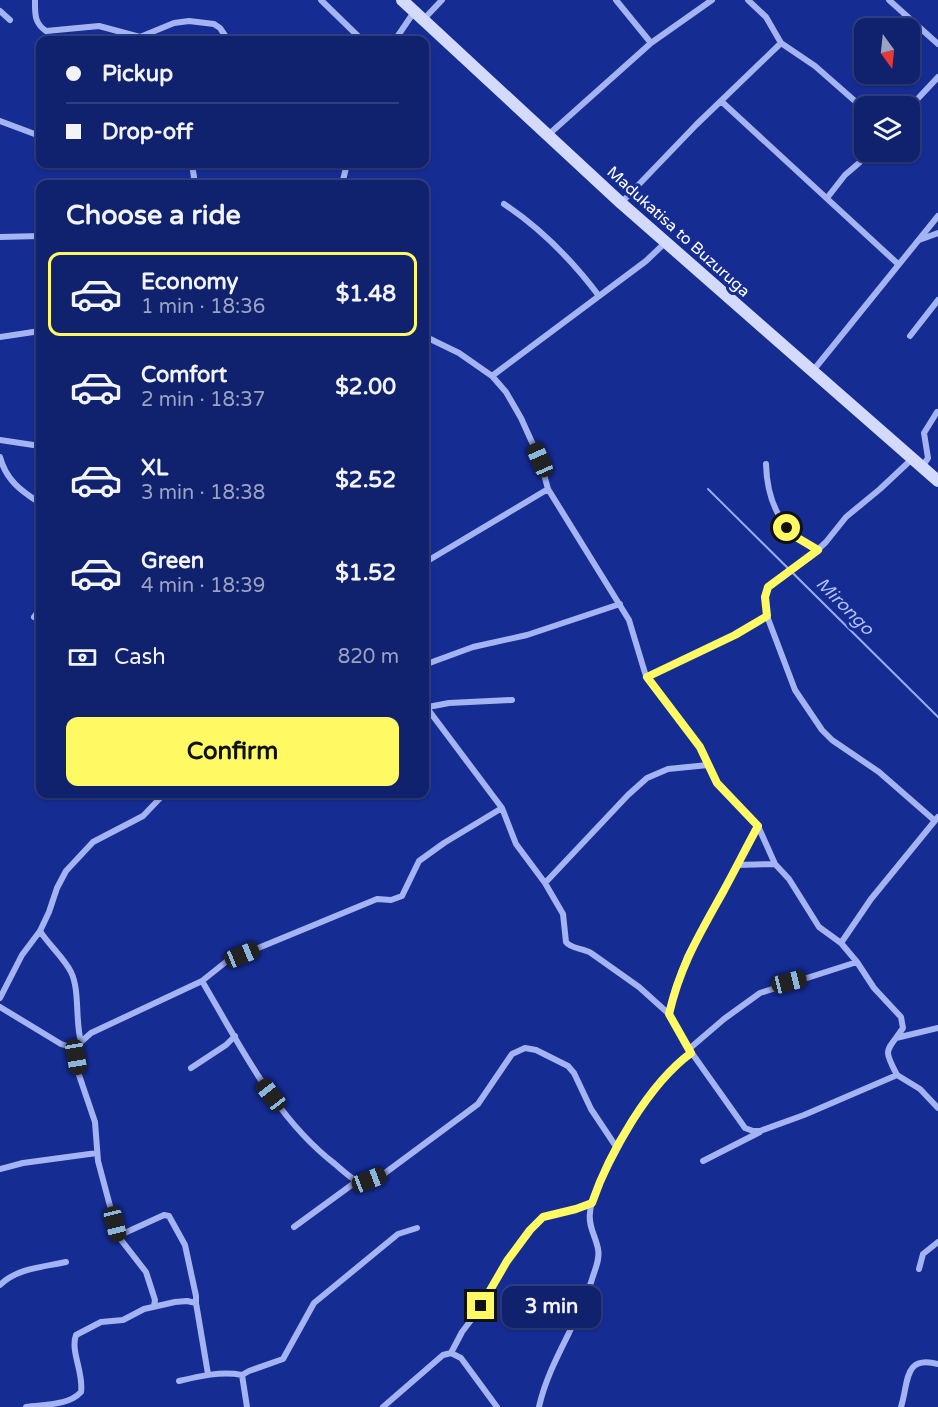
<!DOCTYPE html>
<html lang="en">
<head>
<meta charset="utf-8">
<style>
	:root { --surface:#10216e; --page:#1e2e76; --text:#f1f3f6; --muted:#9ca3c2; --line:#303e81; --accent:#fffa64 }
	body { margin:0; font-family:"Varela Round",sans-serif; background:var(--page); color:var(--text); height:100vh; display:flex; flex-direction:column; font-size:22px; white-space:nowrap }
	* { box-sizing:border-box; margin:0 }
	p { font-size:20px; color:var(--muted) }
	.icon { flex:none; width:33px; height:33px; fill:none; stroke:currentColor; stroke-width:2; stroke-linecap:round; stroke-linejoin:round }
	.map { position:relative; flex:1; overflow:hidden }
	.details { position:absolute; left:36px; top:180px; width:393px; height:618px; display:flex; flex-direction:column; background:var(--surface); border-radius:12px; box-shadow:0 2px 4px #0004,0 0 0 2px var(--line) }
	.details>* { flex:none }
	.top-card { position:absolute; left:36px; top:36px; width:393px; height:132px; border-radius:12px; box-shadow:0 2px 4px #0004,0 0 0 2px var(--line); display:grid; align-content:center; height:132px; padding:0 30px; background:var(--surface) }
	.needle { width:39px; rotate:165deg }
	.fabs { position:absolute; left:854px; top:18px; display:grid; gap:12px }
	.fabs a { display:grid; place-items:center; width:66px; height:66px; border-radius:12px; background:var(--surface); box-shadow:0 2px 4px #0004,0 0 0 2px var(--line); font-size:30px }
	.end { position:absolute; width:27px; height:27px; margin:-14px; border:8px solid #fffa64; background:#111; box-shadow:0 0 0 3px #111 }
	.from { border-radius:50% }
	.bubble { position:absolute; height:42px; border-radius:12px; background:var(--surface); box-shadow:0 2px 4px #0004,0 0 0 2px var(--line); font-size:20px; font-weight:800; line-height:42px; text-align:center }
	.car { position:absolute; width:18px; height:36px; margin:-18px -9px; border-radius:8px; box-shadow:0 0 4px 2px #0007; background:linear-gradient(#222 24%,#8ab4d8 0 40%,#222 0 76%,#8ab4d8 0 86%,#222 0) }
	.top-card b { display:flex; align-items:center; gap:21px; height:57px; font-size:22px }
	.top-card b+b { border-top:2px solid var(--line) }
	.top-card i { width:15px; height:15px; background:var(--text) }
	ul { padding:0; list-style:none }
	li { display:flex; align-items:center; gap:18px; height:84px; margin:0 12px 9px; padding:0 18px; border:3px solid transparent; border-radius:12px }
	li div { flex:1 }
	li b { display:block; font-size:22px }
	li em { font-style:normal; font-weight:800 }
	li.current { border-color:var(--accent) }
	li>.icon { width:54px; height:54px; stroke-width:1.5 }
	h2 { padding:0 30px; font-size:27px; line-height:72px }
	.pay { display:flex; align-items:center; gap:15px; height:66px; padding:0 30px; font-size:22px }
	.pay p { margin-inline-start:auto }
	.action { display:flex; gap:12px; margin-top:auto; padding:12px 30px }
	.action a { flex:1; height:69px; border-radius:12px; background:var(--accent); color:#111; font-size:24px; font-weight:800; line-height:69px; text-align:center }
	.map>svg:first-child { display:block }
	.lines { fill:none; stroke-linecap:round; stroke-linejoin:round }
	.stream { stroke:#97aaf4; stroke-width:2 }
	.minor { stroke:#a4b3f1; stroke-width:6 }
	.secondary { stroke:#d3dafc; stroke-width:12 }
	.route { stroke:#fffa64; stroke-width:8 }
	.labels { text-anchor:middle; stroke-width:6; stroke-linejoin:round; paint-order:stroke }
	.street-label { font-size:16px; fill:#fff; stroke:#152c93 }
	.water-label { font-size:18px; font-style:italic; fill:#b0bff8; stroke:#152c93 }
</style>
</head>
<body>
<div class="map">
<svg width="938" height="1407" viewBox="0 0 938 1407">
	<rect width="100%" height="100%" fill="#152c93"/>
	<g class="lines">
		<path class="stream" d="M708 489 938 717"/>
		<path class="minor" d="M35 0C35 13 34 23 46 31L99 26 140 37 174 23 189 21 214 24 220 28 228 40
			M321 0 362 40
			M616 0 651 43
			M748 0 766 17 781 43 815 66 864 109
			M889 0 938 44
			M0 11 10 20
			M423 20 442 0
			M395 40 414 12
			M721 101 898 264
			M909 108 938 77
			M0 121 40 136
			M548 135 651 43 712 0
			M192 164 195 184
			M342 184 347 164
			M827 198 845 175 859 163 869 152
			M621 203 696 125 781 43
			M504 204C540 228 572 260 599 296
			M0 237 40 236
			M919 240 938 233
			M424 336 459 353 492 376 506 392 521 418 540 460 548 489 629 620 645 673 650 682 700 747 717 783 758 826 775 864 789 879 819 927 841 943 857 962 874 988 901 1017 903 1028C887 1052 882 1047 897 1075
			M910 336 938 300
			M0 337 40 331
			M812 372 938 216
			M492 376 646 261 667 241
			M0 440 40 446
			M0 457C6 480 21 491 40 503
			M912 459 880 489 846 517 826 542 811 556 768 587 765 597 767 616 795 690 822 730 832 740 879 772 934 820
			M766 464C767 502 782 534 818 550
			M922 467 928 458 924 433 937 412
			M424 563 548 489
			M34 617 40 609
			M424 665 473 647 527 635 620 604
			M647 677 735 635 767 616
			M424 704 502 808 516 844 545 883 563 914 566 942C571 949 583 948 591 953L639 987 669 1014 689 1049 745 1128 753 1131H760L804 1115 897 1075 920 1089 938 1108
			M428 707 449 703 512 700
			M737 865 775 864
			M545 883 628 795 647 778 668 769 708 765
			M40 931C48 944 65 959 71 972 80 990 75 1021 81 1042
			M841 943 871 899 938 817
			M202 981C240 1045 275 1118 335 1164 342 1170 349 1177 357 1181L369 1180 381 1176 466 1113 478 1104 512 1054 525 1048 536 1050 568 1066 574 1073 591 1109 617 1148
			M0 998 22 955 40 931 49 912 57 888 66 871 93 842 143 816 164 794
			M0 1007 61 1044 77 1049
			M669 1014 675 989 687 957 758 826
			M896 1038 938 1028
			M689 1049 724 1019 760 993 857 962
			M191 1068 226 1045 235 1036
			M703 1161 760 1132
			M0 1169 23 1163 97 1153
			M294 1227 357 1181
			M118 1236 164 1215 169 1216 185 1245 196 1296V1303
			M919 1269 923 1254 938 1242
			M0 1285C17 1268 44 1267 66 1262
			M154 1306 155 1300 146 1272 118 1236 98 1161 95 1122 79 1075 76 1057 77 1049 81 1042 91 1033 202 981 227 961 377 899 391 900 402 896 419 861 444 843 502 808
			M451 1353 462 1332 481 1307 507 1261 530 1230 543 1217 576 1209 592 1203
			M179 1381C200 1376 221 1371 242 1375
			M26 1407C44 1404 68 1406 81 1392 84 1373 70 1351 76 1335L101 1322 123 1320 144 1309 175 1302 187 1301 196 1303 208 1374
			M247 1407 242 1375 249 1371 283 1359 314 1303 398 1234 417 1228
			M383 1407 443 1355 451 1353 461 1358 497 1407
			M539 1407C549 1361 580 1321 593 1276 596 1267 600 1258 598 1249 596 1237 588 1226 590 1213 591 1197 601 1181 608 1167 629 1125 654 1081 691 1053
			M901 1407C909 1382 903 1355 938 1364"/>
		<path class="secondary" d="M402 0 621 203 938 481"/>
	</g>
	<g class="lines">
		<path class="route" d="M481 1306 507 1261 530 1230 543 1217 576 1209 592 1203C609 1153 649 1084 691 1053L669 1014C680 966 699 935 723 892 735 870 746 848 758 826L717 783 700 747 647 677 735 635 767 616 765 597 768 587 818 550 796 537 787 528"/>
	</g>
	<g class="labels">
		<g class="street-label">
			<text transform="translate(679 231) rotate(42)" y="6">Madukatisa to Buzuruga</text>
		</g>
		<g class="water-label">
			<text transform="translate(845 606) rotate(45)" y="6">Mirongo</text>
		</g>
	</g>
</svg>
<div class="fabs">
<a><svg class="needle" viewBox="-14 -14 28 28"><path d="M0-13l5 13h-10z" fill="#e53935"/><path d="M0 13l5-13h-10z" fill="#9ca3c2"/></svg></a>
<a><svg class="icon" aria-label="layers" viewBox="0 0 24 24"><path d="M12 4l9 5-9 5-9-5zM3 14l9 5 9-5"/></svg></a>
</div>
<i class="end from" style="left:787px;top:528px"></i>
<i class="end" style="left:481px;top:1306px"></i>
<div class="bubble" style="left:502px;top:1286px;width:99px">3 min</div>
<i class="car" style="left:540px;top:460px;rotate:336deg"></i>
<i class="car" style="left:242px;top:955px;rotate:68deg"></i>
<i class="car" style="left:789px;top:982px;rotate:76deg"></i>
<i class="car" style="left:76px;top:1057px;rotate:170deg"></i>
<i class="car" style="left:271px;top:1095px;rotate:322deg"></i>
<i class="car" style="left:369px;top:1180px;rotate:69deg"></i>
<i class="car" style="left:115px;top:1224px;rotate:166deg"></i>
<div class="top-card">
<b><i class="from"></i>Pickup</b>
<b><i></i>Drop-off</b>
</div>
<section class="details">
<h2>Choose a ride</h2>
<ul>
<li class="current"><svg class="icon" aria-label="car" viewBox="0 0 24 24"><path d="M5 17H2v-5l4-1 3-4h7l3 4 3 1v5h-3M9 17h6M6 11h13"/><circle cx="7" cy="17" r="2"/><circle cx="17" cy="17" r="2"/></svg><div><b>Economy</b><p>1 min · 18:36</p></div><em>$1.48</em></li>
<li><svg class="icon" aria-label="car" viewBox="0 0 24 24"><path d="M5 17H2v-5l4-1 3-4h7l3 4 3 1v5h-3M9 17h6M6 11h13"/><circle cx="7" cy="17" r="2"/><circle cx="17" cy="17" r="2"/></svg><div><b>Comfort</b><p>2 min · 18:37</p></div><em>$2.00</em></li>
<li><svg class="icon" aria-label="car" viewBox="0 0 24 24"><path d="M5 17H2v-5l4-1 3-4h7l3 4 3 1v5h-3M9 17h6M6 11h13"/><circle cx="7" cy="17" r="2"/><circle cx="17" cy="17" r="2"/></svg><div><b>XL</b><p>3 min · 18:38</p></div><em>$2.52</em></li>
<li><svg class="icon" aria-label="car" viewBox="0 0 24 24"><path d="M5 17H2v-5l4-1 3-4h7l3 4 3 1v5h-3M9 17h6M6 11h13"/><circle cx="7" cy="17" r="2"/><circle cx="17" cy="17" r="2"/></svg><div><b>Green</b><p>4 min · 18:39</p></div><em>$1.52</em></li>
</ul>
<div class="pay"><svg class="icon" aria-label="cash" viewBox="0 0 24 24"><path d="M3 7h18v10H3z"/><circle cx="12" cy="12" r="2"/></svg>Cash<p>820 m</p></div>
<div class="action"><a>Confirm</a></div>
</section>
</div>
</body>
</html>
